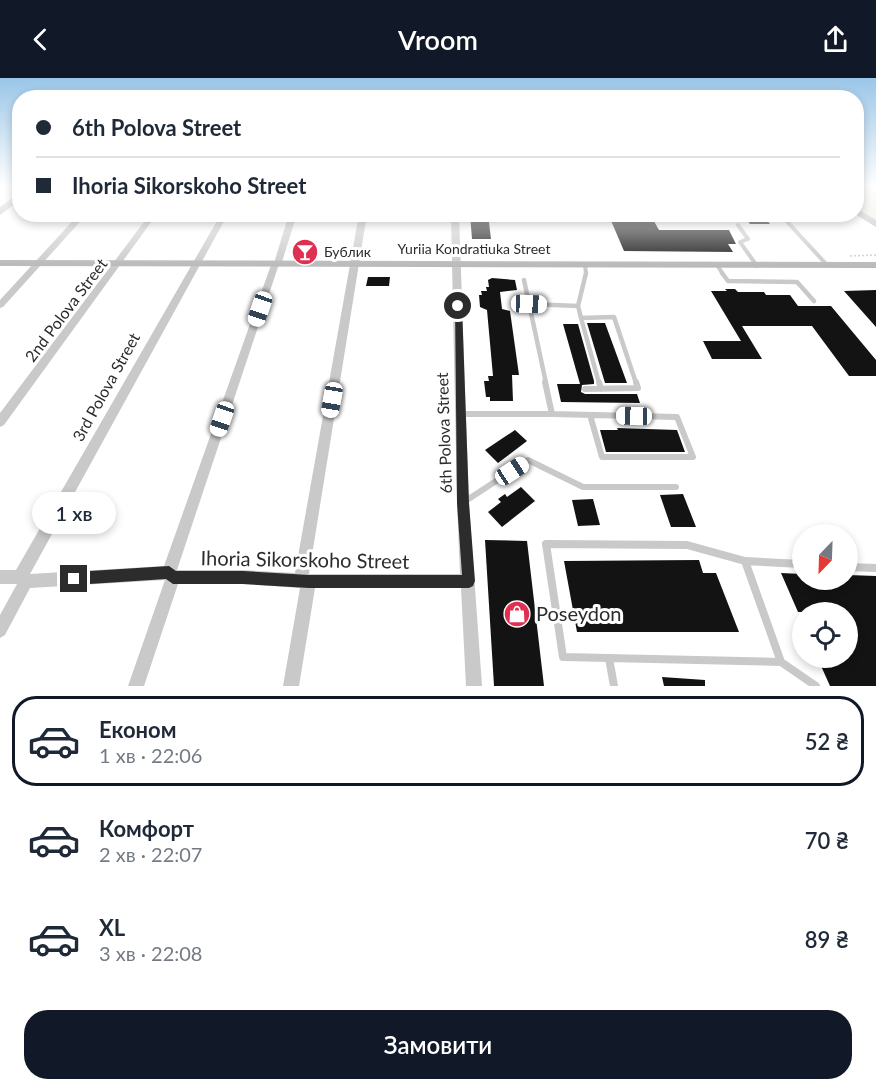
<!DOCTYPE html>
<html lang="uk">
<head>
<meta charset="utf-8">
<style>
	:root { --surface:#fff; --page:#f6f6f7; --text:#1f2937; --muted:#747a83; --line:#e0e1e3; --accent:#111827 }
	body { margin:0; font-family:Lato,sans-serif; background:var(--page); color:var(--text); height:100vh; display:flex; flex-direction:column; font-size:22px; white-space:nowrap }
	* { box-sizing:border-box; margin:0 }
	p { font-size:20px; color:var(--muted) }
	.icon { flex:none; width:33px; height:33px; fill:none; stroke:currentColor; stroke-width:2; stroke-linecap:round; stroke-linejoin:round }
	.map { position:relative; height:608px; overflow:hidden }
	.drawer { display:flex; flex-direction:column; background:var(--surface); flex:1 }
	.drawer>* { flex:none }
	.banner { position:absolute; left:12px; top:12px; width:852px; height:132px; border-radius:24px; box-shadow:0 3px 9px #0003; display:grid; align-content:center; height:132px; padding:0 24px; background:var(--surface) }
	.needle { width:39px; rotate:203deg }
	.fabs { position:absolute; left:792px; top:446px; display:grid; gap:12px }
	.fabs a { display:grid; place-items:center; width:66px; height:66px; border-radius:50%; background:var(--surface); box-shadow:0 3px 9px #0003; font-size:30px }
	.end { position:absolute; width:27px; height:27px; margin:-14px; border:8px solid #2c2c2c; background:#fff; box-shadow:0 0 0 3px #fff }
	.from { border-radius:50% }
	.bubble { position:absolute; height:42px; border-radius:21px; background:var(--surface); box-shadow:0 3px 9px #0003; font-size:20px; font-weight:600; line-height:42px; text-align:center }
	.car { position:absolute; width:18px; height:36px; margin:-18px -9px; border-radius:8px; box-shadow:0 0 4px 2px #0007; background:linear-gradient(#fff 24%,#345 0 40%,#fff 0 76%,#345 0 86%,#fff 0) }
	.banner b { display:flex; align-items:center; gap:21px; height:57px; font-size:22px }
	.banner b+b { border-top:2px solid var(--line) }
	.banner i { width:15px; height:15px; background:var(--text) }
	ul { padding:10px 0 0; list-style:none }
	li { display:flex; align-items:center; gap:18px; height:90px; margin:0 12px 9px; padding:0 12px; border:3px solid transparent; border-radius:24px }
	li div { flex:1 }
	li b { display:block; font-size:22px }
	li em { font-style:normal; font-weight:600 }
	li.active { border-color:var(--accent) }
	li>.icon { width:54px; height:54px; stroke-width:1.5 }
	.primary-button { display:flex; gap:12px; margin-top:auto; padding:12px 24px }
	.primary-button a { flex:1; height:69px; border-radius:24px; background:var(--accent); color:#fff; font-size:24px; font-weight:600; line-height:69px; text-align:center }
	header { display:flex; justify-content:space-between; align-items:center; height:78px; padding:0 24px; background:var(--accent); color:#fff; font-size:27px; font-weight:600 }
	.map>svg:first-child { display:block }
	.green { fill:#e4ead9 }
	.building { fill:#131313 }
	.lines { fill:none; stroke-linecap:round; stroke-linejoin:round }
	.path { stroke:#c9c9c9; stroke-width:1.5; stroke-dasharray:2 2; stroke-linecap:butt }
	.lane-far3 { stroke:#c9c9c9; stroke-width:4 }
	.lane-far2 { stroke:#c9c9c9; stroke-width:4.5 }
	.lane-far1 { stroke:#c9c9c9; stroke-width:6 }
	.lane { stroke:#c9c9c9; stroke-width:8 }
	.street { fill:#c9c9c9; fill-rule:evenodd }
	.secondary { fill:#b6b6b6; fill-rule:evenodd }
	.route { fill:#2c2c2c }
	.labels { text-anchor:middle; stroke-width:6; stroke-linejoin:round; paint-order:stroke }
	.far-street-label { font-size:14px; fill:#2c2c2c; stroke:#fff }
	.far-poi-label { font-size:14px; fill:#2c2c2c; stroke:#fff; text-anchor:start }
	.street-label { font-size:16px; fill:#2c2c2c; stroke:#fff }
	.near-street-label { font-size:20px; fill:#2c2c2c; stroke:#fff }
	.near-poi-label { font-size:20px; fill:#2c2c2c; stroke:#fff; text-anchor:start }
</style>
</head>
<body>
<header><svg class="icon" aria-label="back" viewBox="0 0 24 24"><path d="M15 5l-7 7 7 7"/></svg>Vroom<svg class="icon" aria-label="share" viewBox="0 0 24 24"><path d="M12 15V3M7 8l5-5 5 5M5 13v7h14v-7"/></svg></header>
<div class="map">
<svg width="876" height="608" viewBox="0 0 876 608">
	<rect width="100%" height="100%" fill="#fff"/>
	<path class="green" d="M856 108H876V143L857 130Z"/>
	<path class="building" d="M470 136H488L491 161H472Z
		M742 136H762L770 146H750Z
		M609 138H651L659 152H729L736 166H728L733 174 624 173Z
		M368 199H390L389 208H366Z
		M492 200 515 202 517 212 500 214 502 231 510 233 519 297H512L513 323H490V319H486L484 303H489L488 298H493L487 232 480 229 479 217H482L481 213H487L486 209H489L488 202Z
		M725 211H735L738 214H764L766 217H790L798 228H831L876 282V298H849L812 248H742L762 281H712L703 263H741L711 213H727Z
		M876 212V249L844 213Z
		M587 245H605L627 305H605Z
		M563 246H578L594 303V306L582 307 581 314 585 316H637L640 325 561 324 557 306H580Z
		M617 350 677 352 685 374H606L600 352H618Z
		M515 352 527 363 498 385 485 372Z
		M521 409 535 423 502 449 488 434 501 424 498 421 505 416 507 419Z
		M683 416 696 449H671L660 417Z
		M593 421 600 447 578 448 572 422Z
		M485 462 527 463 544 608H494Z
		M699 482 703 495H716L739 554H577L564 483Z
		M781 495 802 496V501H848V497L876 498V608H830L817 579H848V534H798Z
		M662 599 705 602V608H664Z"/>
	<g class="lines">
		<path class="path" d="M850 178 876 177"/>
		<path class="lane-far3" d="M780 136 827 187
			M738 147 748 161 740 164 757 188
			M585 186 586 196
			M717 187 723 196"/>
		<path class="lane-far2" d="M722 195 728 203 797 204 814 223
			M524 202 546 305
			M529 226 578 228 586 195
			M578 228 581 240 614 239 636 305
			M581 240 599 305"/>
		<path class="lane-far1" d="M599 304 601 311
			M585 311 638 310 636 304
			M462 336H552L545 304
			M552 336 677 339 693 379H602L590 337
			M464 424 528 382 583 409H676"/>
		<path class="lane" d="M546 466 687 467 745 483 781 584 563 579Z
			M745 483 802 486
			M848 489 876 490
			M609 580 614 608
			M781 584 816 608"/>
		<path class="street" d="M79 136H87L3 229 0 230V222Z
			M150 136H157L4 347 0 349V335Z
			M221 136H228L30 496 164 488 271 187 274 185 289 136H297L281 187 278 189 177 492H242L295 495 359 136H367L309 496H460L457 425 451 136H459L469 425 482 608H466L461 510H315L299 608H283L300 510 242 506H178L144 608H128L165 502 30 510 5 557 0 560V537L17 506H0V492H16Z"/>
		<path class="secondary" d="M20 114V122L0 137V129Z
			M856 130 876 142V149L855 136Z
			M0 182 876 184V190L0 188Z"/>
	</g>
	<linearGradient id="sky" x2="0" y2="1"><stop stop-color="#9ac6e8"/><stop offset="0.56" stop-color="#fff"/><stop offset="1" stop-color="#fff" stop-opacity="0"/></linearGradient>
	<rect width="876" height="193" fill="url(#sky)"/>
	<path class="route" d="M455 226 462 228 469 425 475 503 473 508 469 510H309L243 506H173L166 501 74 507 69 505 67 501 69 496 74 494 169 488 176 493H243L309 497H462L457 425Z"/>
	<defs>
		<symbol id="bar-disc" viewBox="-11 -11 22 22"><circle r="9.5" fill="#e03052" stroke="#fff"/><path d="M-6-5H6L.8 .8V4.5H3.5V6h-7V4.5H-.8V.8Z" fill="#fff"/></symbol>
		<symbol id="shop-disc" viewBox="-11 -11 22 22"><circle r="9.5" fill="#e03052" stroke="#fff"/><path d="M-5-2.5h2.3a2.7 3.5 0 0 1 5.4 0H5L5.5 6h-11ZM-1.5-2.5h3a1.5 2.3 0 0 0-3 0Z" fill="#fff"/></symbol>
	</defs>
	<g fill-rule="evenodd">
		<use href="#bar-disc" x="290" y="159" width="30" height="30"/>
		<use href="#shop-disc" x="502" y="521" width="30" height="30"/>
	</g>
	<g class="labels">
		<g class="far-street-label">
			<text x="474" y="176">Yuriia Kondratiuka Street</text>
		</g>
		<g class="far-poi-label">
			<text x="324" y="179">Бублик</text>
		</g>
		<g class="street-label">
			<text transform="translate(66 232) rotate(-53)" y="6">2nd Polova Street</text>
			<text transform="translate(106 309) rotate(-61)" y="6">3rd Polova Street</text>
			<text transform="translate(444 355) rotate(-92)" y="6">6th Polova Street</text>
		</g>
		<g class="near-street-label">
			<text transform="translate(305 482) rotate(1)" y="7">Ihoria Sikorskoho Street</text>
		</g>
		<g class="near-poi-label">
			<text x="536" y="543">Poseydon</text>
		</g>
	</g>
</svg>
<div class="fabs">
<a><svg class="needle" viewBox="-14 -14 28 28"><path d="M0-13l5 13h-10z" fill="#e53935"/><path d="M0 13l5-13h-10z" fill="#747a83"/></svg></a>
<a><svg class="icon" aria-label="locate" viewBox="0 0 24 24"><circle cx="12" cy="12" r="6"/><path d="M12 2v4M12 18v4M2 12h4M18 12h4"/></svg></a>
</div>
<i class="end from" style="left:458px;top:228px"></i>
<i class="end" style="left:74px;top:501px"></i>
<div class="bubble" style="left:32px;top:414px;width:84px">1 хв</div>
<i class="car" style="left:529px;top:226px;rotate:92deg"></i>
<i class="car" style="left:260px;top:231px;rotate:199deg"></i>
<i class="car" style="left:332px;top:322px;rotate:190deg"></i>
<i class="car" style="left:634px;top:338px;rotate:271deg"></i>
<i class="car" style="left:222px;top:341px;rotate:199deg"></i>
<i class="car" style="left:512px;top:393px;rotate:57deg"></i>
<div class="banner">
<b><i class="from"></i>6th Polova Street</b>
<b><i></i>Ihoria Sikorskoho Street</b>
</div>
</div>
<section class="drawer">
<ul>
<li class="active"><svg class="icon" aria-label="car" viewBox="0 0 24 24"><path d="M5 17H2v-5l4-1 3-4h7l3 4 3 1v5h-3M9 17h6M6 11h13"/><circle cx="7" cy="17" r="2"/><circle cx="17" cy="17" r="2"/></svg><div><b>Економ</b><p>1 хв · 22:06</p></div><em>52 ₴</em></li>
<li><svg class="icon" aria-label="car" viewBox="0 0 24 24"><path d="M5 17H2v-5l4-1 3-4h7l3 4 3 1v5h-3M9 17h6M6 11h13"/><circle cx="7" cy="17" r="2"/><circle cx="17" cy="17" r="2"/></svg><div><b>Комфорт</b><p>2 хв · 22:07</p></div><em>70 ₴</em></li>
<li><svg class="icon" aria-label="car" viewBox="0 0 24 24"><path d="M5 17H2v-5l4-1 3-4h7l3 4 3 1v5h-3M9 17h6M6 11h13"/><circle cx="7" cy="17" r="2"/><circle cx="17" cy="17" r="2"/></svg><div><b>XL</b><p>3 хв · 22:08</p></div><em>89 ₴</em></li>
</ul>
<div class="primary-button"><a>Замовити</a></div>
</section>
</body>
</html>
